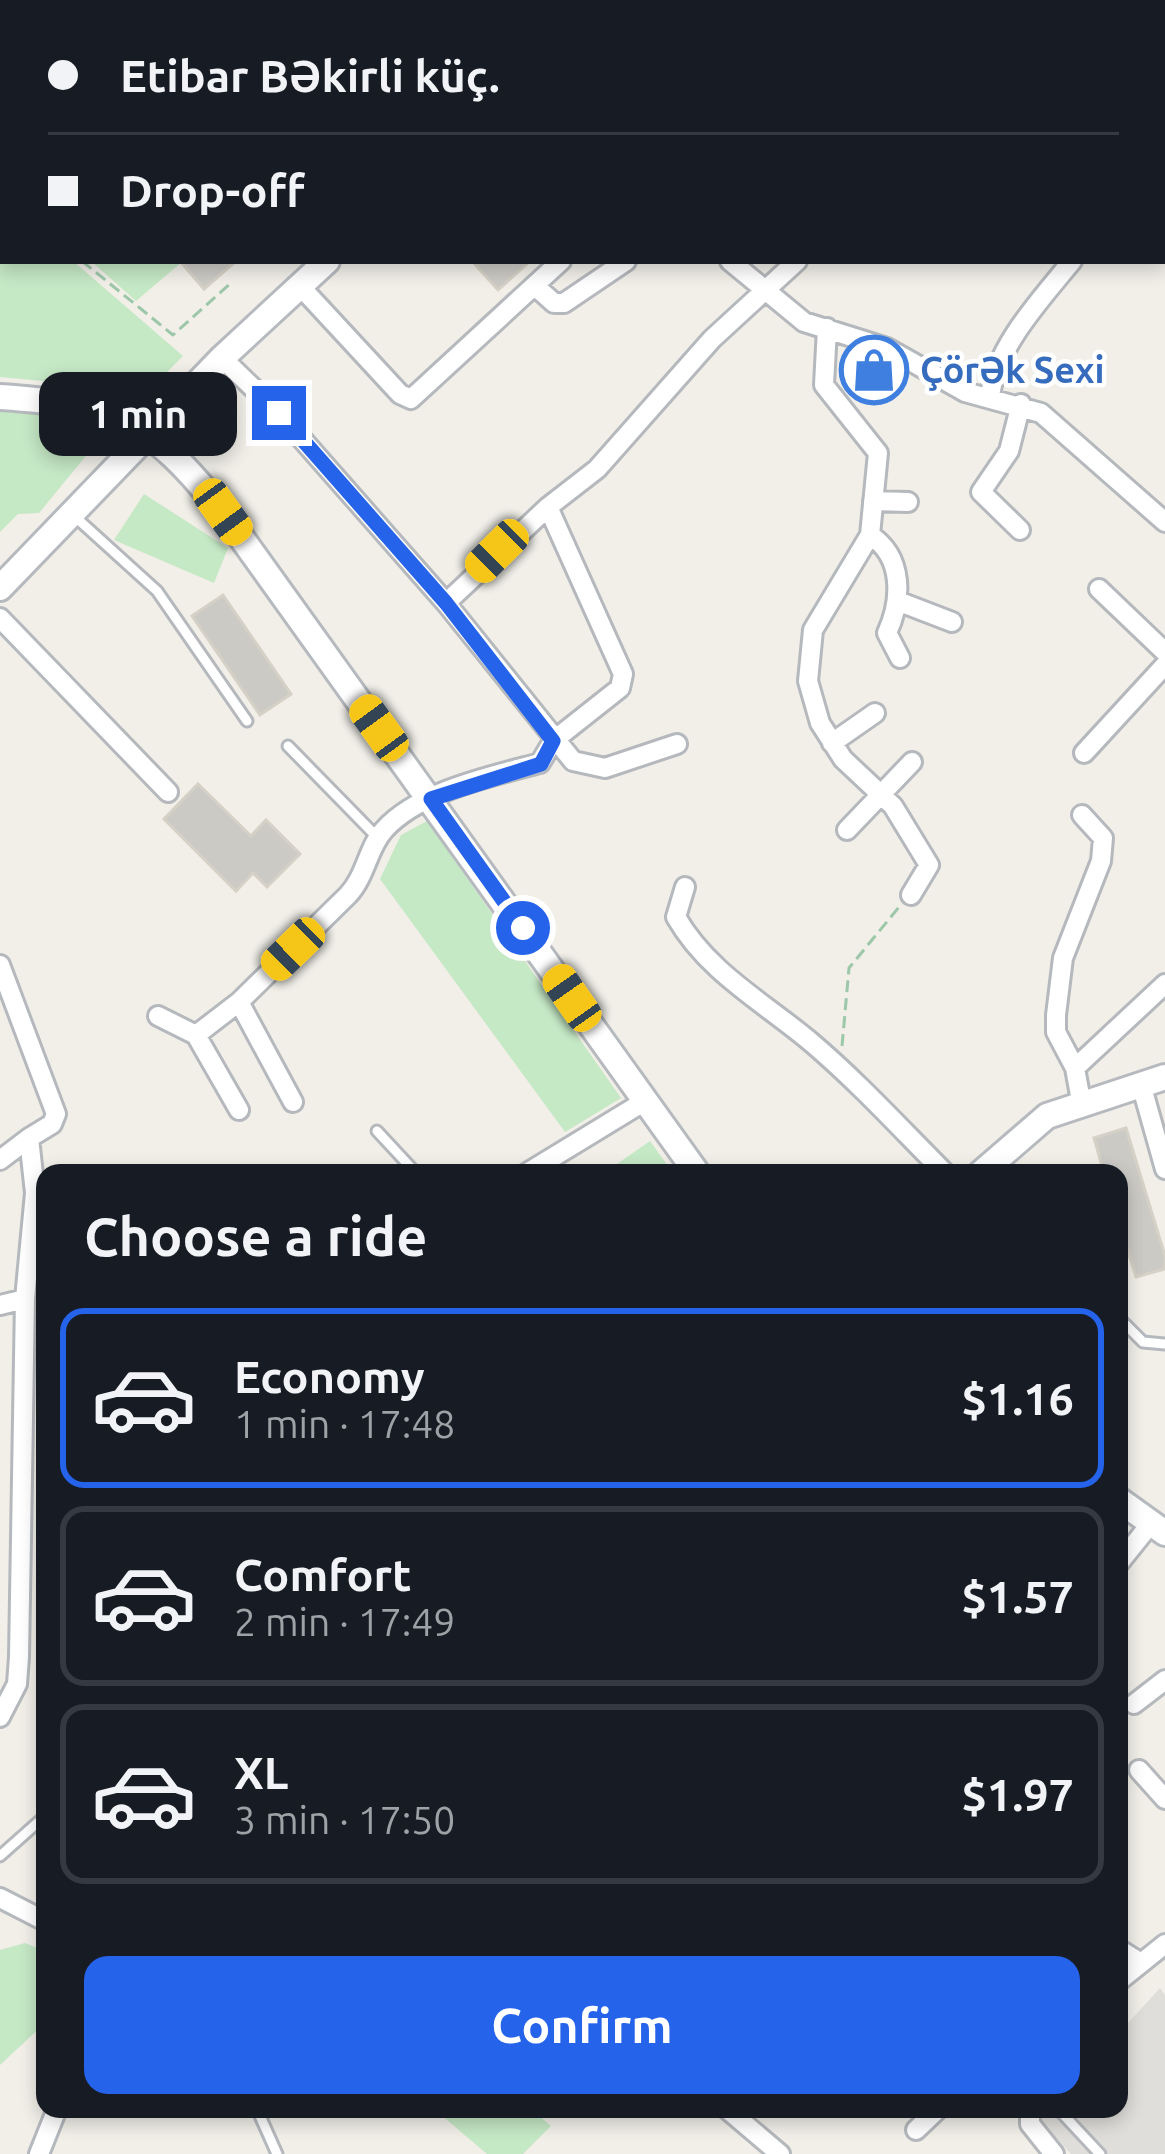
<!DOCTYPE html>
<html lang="en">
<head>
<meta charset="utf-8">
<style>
	:root { --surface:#171b24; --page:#20242c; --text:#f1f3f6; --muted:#9ea1a6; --line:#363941; --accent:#2563eb }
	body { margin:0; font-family:Ubuntu,sans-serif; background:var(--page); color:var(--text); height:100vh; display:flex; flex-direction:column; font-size:45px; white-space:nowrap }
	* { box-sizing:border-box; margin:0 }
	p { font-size:39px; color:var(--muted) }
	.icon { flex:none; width:66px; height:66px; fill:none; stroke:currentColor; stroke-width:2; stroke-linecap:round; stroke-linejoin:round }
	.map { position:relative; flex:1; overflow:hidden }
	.sheet { position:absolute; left:36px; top:1164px; width:1092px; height:954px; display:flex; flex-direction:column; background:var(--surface); border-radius:24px; box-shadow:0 6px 18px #0003 }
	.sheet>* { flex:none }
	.hud { position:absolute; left:0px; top:0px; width:1167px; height:264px; box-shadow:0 6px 18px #0003; display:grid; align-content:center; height:264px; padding:0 48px; background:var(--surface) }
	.end { position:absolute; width:54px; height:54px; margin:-27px; border:15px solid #2563eb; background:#fff; box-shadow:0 0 0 6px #fff }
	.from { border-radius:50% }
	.bubble { position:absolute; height:84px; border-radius:24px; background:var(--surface); box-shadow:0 6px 18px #0003; font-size:39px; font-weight:700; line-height:84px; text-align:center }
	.car { position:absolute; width:36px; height:72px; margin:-36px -18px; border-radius:15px; box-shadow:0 0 9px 3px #0007; background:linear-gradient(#f5c518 24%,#345 0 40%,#f5c518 0 76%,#345 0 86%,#f5c518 0) }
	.hud b { display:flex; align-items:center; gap:42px; height:114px; font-size:45px }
	.hud b+b { border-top:3px solid var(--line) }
	.hud i { width:30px; height:30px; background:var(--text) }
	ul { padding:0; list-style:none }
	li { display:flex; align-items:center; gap:36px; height:180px; margin:0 24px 18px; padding:0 24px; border:6px solid var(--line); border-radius:24px }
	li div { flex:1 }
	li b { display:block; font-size:45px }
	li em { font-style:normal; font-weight:700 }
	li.current { border-color:var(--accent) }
	li>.icon { width:108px; height:108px; stroke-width:1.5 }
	h2 { padding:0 48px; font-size:54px; line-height:144px }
	.action { display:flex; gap:24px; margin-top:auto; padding:24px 48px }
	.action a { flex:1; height:138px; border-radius:24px; background:var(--accent); color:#fff; font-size:48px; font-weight:700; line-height:138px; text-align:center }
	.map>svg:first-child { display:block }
	.industrial { fill:#e0deda }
	.education { fill:#e1ded6 }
	.green { fill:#c5e8c5 }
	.building { fill:#cccac5; stroke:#d6d1c6; stroke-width:3 }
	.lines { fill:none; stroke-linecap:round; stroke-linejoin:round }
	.lane-casing { stroke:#b5b8bc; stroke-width:15 }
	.street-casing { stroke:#b5b8bc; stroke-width:24 }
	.secondary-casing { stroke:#b6babf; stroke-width:30 }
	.path { stroke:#9cc7a9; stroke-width:3; stroke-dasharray:12 6; stroke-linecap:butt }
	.lane { stroke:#fff; stroke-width:9 }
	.street { stroke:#fff; stroke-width:18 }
	.secondary { stroke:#fff; stroke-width:24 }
	.route { stroke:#2563eb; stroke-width:15 }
	.labels { text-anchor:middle; stroke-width:9; stroke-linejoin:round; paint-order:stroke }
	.shop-label { font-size:36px; font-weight:bold; fill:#366cbe; stroke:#fff; text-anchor:start }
</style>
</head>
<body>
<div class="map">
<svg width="1165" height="2154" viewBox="0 0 1165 2154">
	<rect width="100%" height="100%" fill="#f1efe8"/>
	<path class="industrial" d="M1160 1988 1165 1995V2154H1071L1040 2121 1050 2109H1119V2033Z"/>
	<path class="education" d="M826 0H1165V137L1164 3Z"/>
	<path class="green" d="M0 0H164L3 3V183Z
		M0 198 3 261H73L183 356 155 384 138 390 0 377Z
		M91 261H183L136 301Z
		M0 407 53 409 84 419 94 446 39 513 18 514 0 532Z
		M144 494 228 548 214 583 114 540Z
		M427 821 621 1098 565 1132 380 879 401 835Z
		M650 1141 673 1173H604Z
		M25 1943 45 1951V2023L0 2065V1950Z
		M434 2109H531L551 2126 523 2154H487Z"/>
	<path class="building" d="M180 261H236L204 289Z
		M472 261H530L498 290Z
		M223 595 291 694 260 715 192 616Z
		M198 784 251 836 266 820 300 854 267 887 253 873 236 891 164 819Z
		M1126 1128 1165 1256V1269L1136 1277 1119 1222V1173H1104L1094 1138Z"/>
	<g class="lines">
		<defs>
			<path id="lane" d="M72 514 157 591 247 721
				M288 746 378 838
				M377 1131 416 1173
				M1119 1318 1143 1342 1165 1344
				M0 1856 45 1816
				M257 2109 277 2154
				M1058 2109 1100 2154"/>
			<path id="street" d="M386 3 387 0
				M1164 166 1165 165
				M730 261 804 322 887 348 965 392 1041 413 1165 522
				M300 286 400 394 411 399 561 261
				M535 286 554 303H564L626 261
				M827 328 824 385 878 453 870 535 813 630 808 681 820 723 843 759 893 806 929 865 911 895
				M222 358 279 413 446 603 573 761 605 768 677 744
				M990 397C995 348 1041 299 1072 261
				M873 501 908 502
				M1020 530 981 492 1009 451 1021 404
				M870 535C904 557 902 600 887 633L900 658
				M1099 589 1165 652
				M900 602 952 622
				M446 603 548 507
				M0 618 168 792
				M832 743 875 713
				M1084 753 1165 665
				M847 830 912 762
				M685 887 676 917C708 973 765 1003 812 1043 859 1083 901 1129 945 1173
				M0 965 56 1114 52 1124 29 1138 35 1193 25 1299 19 1657 17 1684 0 1717
				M239 1002 293 1102
				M158 1016 196 1035 239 1110
				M196 1035 239 1002 348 895C366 876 368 847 384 830 419 791 492 776 540 763L553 741 620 688 623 674 548 507 597 469 712 339 797 261
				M1075 1068 1165 984
				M1141 1084 1165 1169
				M1081 1101 1075 1068 1056 1032V1015L1063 958 1101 861 1103 838 1082 815
				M0 1160 29 1138
				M527 1173 645 1101
				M0 1305 25 1299
				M1119 1563 1152 1522
				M1134 1704 1165 1680
				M1139 1770 1165 1799
				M0 1898 45 1921
				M1119 1949 1141 1963
				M1119 1981 1165 1944
				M727 2109 780 2154
				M1030 2109V2124L1054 2154
				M916 2130 938 2109
				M39 2154 57 2109"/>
			<path id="secondary" d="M635 3 640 0
				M0 397C117 405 149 420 223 512L697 1173
				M0 588 222 358 327 261
				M981 1173 1047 1116 1165 1077
				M1119 1500 1165 1533"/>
		</defs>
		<use href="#lane" class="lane-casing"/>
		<use href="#street" class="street-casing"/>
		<use href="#secondary" class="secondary-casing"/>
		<path class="path" d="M84 0 87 3
			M6 3 10 0
			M69 3 72 0
			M0 9 3 6
			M0 18 3 21
			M0 141 3 138
			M0 189 3 192
			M82 261 173 335 233 281
			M842 1046 849 968 899 907"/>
		<use href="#lane" class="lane"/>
		<use href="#street" class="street"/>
		<use href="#secondary" class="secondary"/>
	</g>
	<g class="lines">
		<path class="route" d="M279 413 446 603 553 741 541 764 431 799 523 928"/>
	</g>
	<defs>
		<symbol id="shop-ring" viewBox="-11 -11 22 22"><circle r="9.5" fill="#fff" stroke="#3f7fe0" stroke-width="1.5"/><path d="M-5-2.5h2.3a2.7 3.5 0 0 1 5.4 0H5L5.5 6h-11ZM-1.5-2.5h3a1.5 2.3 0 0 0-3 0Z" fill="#3f7fe0"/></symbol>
	</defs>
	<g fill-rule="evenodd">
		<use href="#shop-ring" x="836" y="332" width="76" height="76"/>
	</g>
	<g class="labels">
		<g class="shop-label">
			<text x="920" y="383">Çörək Sexi</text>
		</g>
	</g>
</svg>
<i class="end from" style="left:523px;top:928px"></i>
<i class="end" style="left:279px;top:413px"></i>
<div class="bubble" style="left:39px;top:372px;width:198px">1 min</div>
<i class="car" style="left:223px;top:512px;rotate:144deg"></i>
<i class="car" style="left:497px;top:551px;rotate:225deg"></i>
<i class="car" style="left:379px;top:728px;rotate:324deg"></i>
<i class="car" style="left:293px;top:949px;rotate:226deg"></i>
<i class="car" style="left:572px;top:998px;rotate:325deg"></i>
<div class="hud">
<b><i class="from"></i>Etibar Bəkirli küç.</b>
<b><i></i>Drop-off</b>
</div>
<section class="sheet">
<h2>Choose a ride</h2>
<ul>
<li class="current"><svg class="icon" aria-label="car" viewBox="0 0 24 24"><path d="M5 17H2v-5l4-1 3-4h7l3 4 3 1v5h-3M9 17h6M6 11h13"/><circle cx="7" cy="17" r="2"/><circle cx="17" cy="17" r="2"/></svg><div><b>Economy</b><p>1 min · 17:48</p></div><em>$1.16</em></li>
<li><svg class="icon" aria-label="car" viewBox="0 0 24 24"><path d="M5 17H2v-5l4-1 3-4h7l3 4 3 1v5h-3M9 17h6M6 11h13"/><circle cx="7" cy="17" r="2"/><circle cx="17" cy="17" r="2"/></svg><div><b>Comfort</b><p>2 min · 17:49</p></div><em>$1.57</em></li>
<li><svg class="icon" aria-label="car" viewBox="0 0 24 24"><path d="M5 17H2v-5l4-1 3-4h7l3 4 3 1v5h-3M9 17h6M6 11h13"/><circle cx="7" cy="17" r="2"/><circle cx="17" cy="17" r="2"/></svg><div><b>XL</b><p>3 min · 17:50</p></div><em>$1.97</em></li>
</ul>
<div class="action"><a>Confirm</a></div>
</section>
</div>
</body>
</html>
